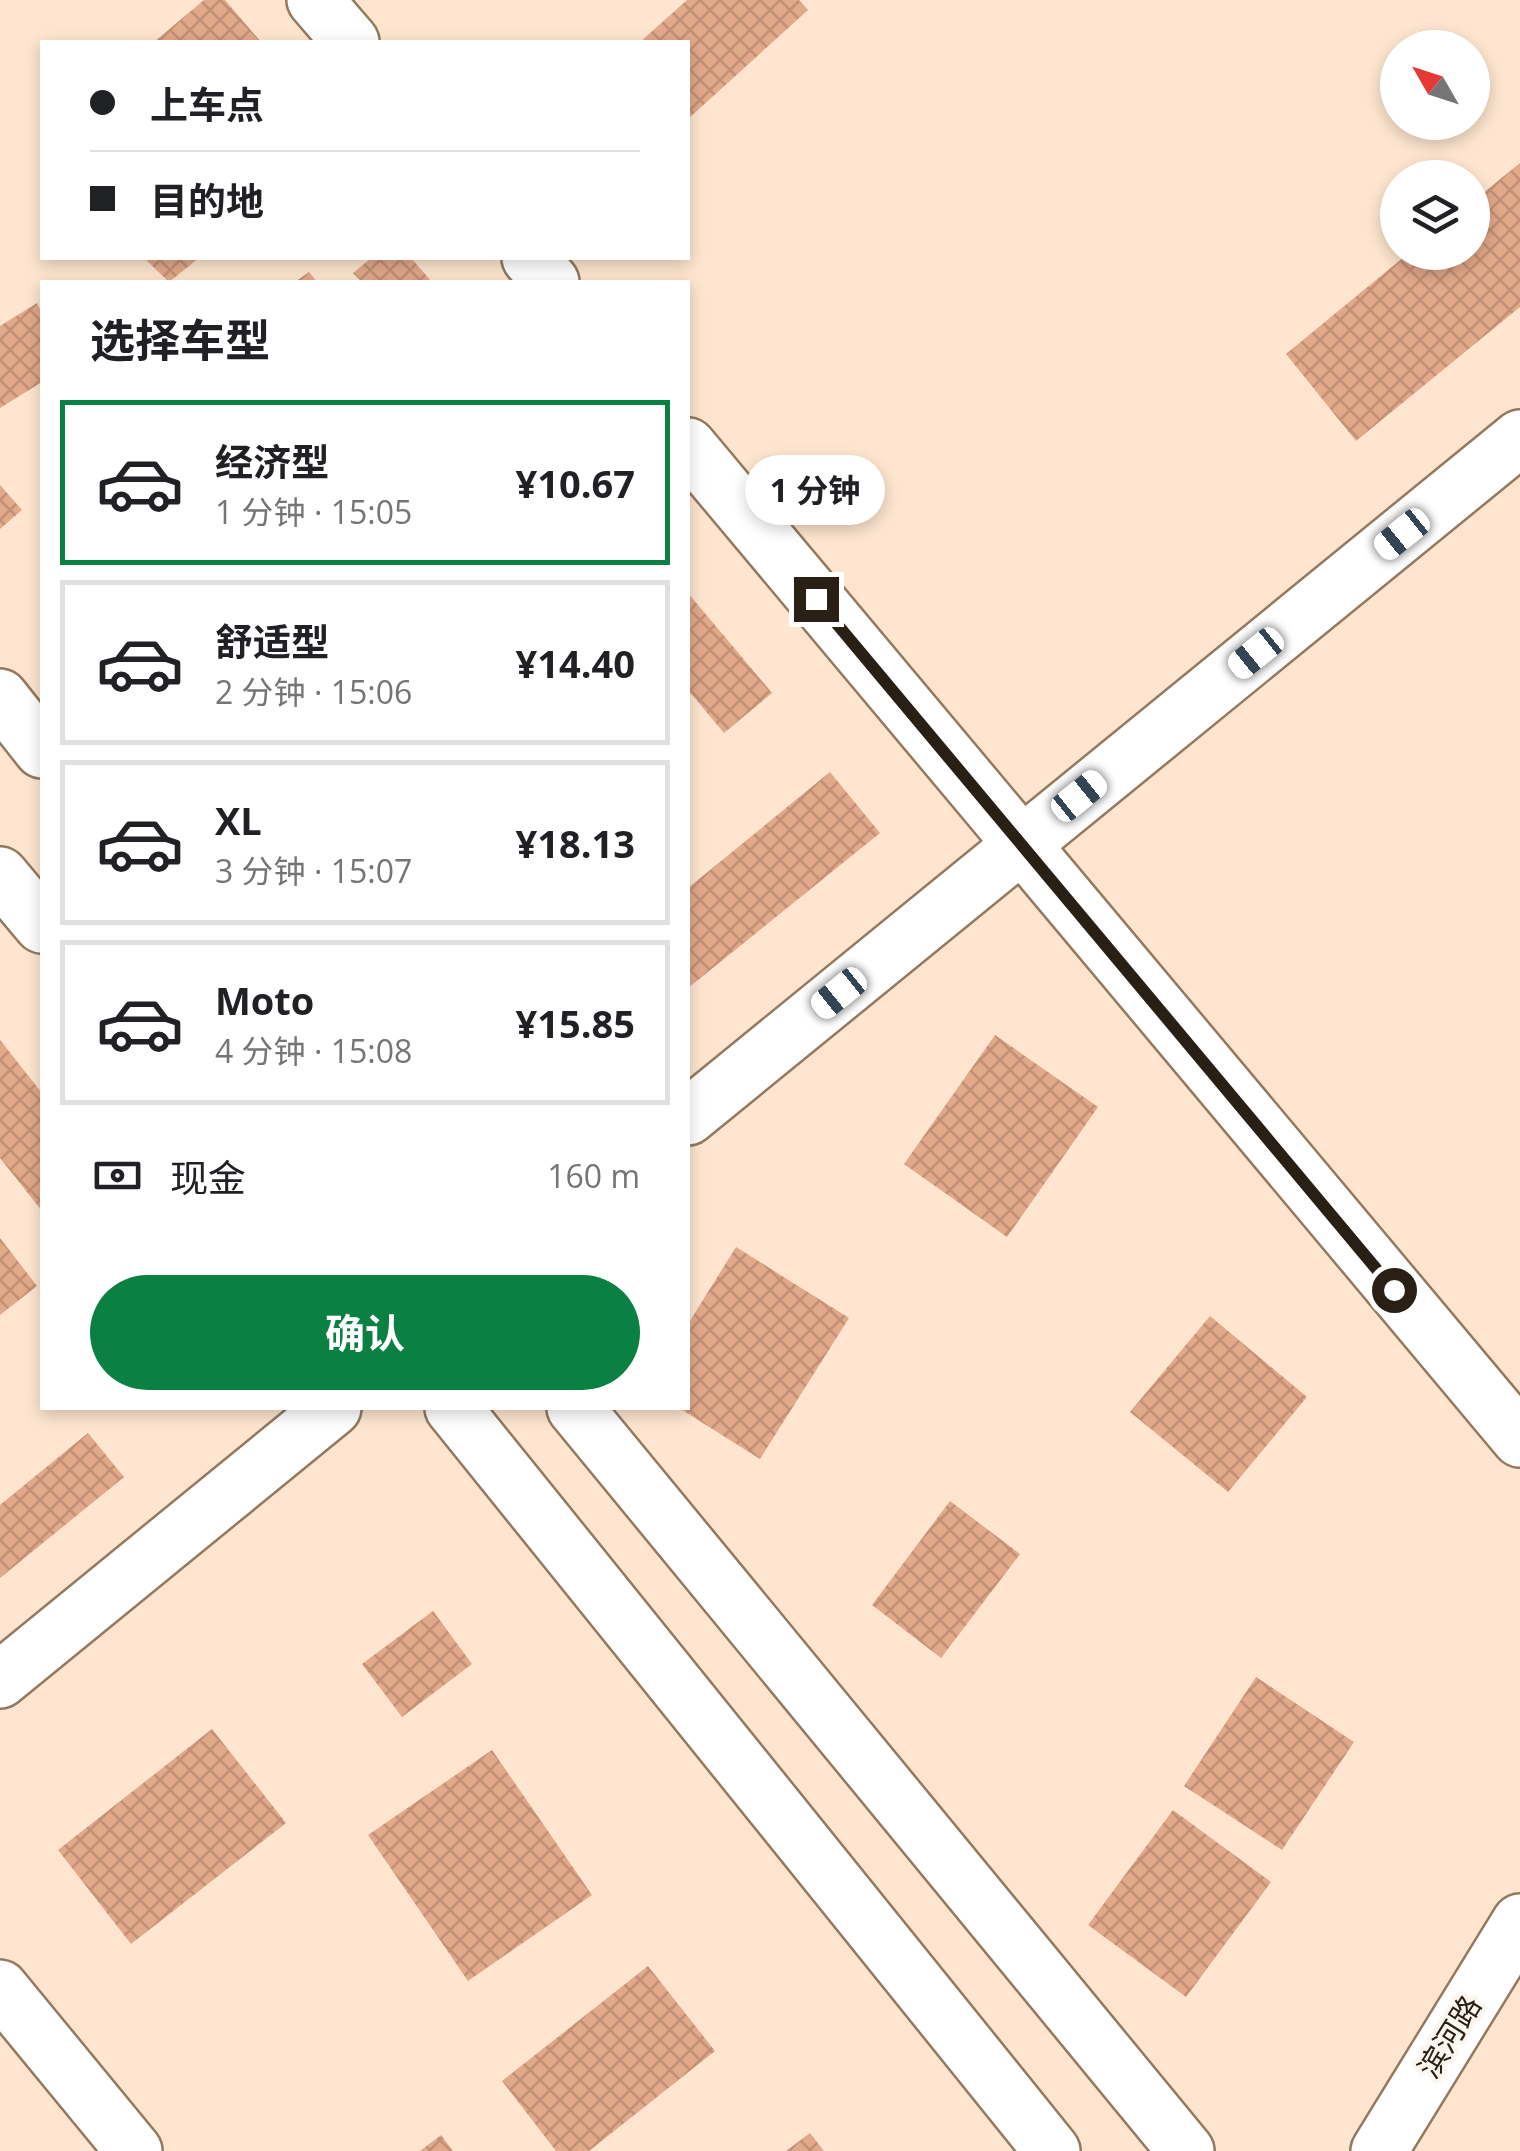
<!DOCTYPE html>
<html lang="zh">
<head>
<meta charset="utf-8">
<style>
	:root { --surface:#fff; --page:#f6f6f6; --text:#202124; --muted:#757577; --line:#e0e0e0; --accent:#0b8043 }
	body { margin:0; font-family:"Open Sans","Noto Sans SC",sans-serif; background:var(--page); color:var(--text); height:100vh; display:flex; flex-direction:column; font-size:38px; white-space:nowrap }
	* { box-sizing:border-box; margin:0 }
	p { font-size:32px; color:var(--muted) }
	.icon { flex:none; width:55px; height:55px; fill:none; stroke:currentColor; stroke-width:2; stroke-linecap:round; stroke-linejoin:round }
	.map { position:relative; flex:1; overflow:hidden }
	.details { position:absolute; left:40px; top:280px; width:650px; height:1130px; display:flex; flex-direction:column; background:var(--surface); border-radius:0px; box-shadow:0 5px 15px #0003 }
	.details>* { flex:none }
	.top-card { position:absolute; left:40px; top:40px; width:650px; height:220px; border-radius:0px; box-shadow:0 5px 15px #0003; display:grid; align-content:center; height:220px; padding:0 50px; background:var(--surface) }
	.needle { width:65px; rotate:309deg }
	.buttons { position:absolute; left:1380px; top:30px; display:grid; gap:20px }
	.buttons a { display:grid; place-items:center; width:110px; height:110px; border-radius:50%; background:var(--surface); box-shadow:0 5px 15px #0003; font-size:50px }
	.end { position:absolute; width:45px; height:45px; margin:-22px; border:12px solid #2a1f15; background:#fff; box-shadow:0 0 0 5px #fff }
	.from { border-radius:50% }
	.bubble { position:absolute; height:70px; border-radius:35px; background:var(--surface); box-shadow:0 5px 15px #0003; font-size:32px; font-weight:700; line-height:70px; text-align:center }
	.car { position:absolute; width:30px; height:60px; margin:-30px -15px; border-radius:12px; box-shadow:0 0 8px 2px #0007; background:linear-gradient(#fff 24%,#345 0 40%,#fff 0 76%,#345 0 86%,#fff 0) }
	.top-card b { display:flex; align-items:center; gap:35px; height:95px; font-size:38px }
	.top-card b+b { border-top:2px solid var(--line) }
	.top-card i { width:25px; height:25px; background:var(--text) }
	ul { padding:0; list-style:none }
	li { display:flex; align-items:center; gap:30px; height:165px; margin:0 20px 15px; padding:0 30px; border:5px solid var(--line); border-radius:0px }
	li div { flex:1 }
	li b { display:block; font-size:38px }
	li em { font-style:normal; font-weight:700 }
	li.active { border-color:var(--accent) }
	li>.icon { width:90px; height:90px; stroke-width:1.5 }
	h2 { padding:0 50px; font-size:45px; line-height:120px }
	.pay { display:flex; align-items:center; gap:25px; height:110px; padding:0 50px; font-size:38px }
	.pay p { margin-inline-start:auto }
	.cta { display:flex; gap:20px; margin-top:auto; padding:20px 50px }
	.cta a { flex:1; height:115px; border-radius:60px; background:var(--accent); color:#fff; font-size:40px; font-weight:700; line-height:115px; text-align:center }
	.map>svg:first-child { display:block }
	.building { fill:url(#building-cross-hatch) }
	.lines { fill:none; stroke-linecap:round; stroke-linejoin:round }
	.minor-casing { stroke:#937960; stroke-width:60 }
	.minor { stroke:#fff; stroke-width:55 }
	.route { stroke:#2a1f15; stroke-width:12 }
	.labels { text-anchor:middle; stroke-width:9; stroke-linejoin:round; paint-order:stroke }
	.street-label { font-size:30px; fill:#2a1f15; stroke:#fcf6f0 }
</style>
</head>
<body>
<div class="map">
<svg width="1520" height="2151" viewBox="0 0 1520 2151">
	<defs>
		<pattern id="building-cross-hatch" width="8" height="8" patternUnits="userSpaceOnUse" patternTransform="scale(2.5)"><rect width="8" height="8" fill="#e2a88a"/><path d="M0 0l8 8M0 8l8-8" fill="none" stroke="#c29076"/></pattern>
	</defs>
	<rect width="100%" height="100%" fill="#fde5cf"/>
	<path class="building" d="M204 0H225L261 42H154Z
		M687 0H799L808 10 688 119V42H640Z
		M1520 163V307L1356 441 1286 354 1410 252H1472V202Z
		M144 258H199L169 282Z
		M371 258H411L432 282H362L353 273Z
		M309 272 317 282H295Z
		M37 303 42 313V382L0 408V326Z
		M0 485 22 510 0 529Z
		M688 593 772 693 724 733 688 690Z
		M830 772 880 833 688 988V888Z
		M995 1035 1098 1107 1007 1237 904 1164Z
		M0 1040 42 1093V1211L0 1158Z
		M0 1238 37 1286 0 1315Z
		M736 1247 849 1318 760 1459 679 1408H688V1324Z
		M1210 1316 1307 1397 1228 1492 1130 1412Z
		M88 1433 124 1477 0 1578V1505Z
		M950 1501 1020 1554 941 1658 872 1605Z
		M433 1611 472 1664 402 1717 362 1664Z
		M1256 1677 1354 1742 1282 1850 1184 1786Z
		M212 1729 286 1823 131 1944 58 1850Z
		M492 1750 592 1895 468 1981 368 1835Z
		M1173 1810 1271 1882 1186 1997 1088 1925Z
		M648 1966 715 2051 589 2151H556L502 2081Z
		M810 2133 824 2151H786Z
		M441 2135 453 2151H420Z"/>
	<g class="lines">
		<defs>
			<path id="minor" d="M315 0 351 42
				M530 258 551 282
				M688 446 1520 1439
				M0 697 42 750
				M0 875 42 925
				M688 1117 1520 438
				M453 1408 1052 2151
				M575 1408 1186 2151
				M0 1680 333 1408
				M0 1988 134 2151
				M1379 2151 1520 1922"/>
		</defs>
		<use href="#minor" class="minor-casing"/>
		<use href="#minor" class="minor"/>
	</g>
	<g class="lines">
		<path class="route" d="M816 599 1394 1290"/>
	</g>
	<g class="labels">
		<g class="street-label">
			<text transform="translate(1450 2037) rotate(-58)" y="10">滨河路</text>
		</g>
	</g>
</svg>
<div class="buttons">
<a><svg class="needle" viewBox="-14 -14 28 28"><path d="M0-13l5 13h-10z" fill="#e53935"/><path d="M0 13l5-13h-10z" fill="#757577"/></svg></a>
<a><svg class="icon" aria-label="layers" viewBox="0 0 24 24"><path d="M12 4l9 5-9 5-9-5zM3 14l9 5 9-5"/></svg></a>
</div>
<i class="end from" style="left:1394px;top:1290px"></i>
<i class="end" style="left:816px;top:599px"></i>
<div class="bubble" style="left:745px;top:455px;width:140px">1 分钟</div>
<i class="car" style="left:1402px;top:534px;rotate:231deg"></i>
<i class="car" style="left:1256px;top:653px;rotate:231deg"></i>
<i class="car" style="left:1079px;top:796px;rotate:51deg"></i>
<i class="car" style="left:839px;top:993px;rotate:231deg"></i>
<div class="top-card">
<b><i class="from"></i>上车点</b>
<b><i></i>目的地</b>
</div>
<section class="details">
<h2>选择车型</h2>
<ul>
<li class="active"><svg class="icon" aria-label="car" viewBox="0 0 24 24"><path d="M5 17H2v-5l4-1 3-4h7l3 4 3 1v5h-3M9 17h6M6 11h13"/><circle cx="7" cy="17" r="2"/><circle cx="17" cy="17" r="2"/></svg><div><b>经济型</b><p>1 分钟 · 15:05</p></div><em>¥10.67</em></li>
<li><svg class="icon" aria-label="car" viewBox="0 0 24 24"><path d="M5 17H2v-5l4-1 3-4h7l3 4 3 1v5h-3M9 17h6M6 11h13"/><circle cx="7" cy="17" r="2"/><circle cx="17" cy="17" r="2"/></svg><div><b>舒适型</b><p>2 分钟 · 15:06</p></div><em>¥14.40</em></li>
<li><svg class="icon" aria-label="car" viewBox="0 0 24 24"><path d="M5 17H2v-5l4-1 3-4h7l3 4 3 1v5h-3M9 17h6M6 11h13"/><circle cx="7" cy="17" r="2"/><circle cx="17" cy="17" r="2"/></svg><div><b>XL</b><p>3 分钟 · 15:07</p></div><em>¥18.13</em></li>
<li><svg class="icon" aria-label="car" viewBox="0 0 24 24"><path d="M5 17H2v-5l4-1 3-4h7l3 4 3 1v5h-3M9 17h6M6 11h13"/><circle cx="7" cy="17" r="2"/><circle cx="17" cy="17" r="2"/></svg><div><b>Moto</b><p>4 分钟 · 15:08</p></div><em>¥15.85</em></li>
</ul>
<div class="pay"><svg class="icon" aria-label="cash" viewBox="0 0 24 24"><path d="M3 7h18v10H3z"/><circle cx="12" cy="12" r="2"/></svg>现金<p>160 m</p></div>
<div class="cta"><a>确认</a></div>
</section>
</div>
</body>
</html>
